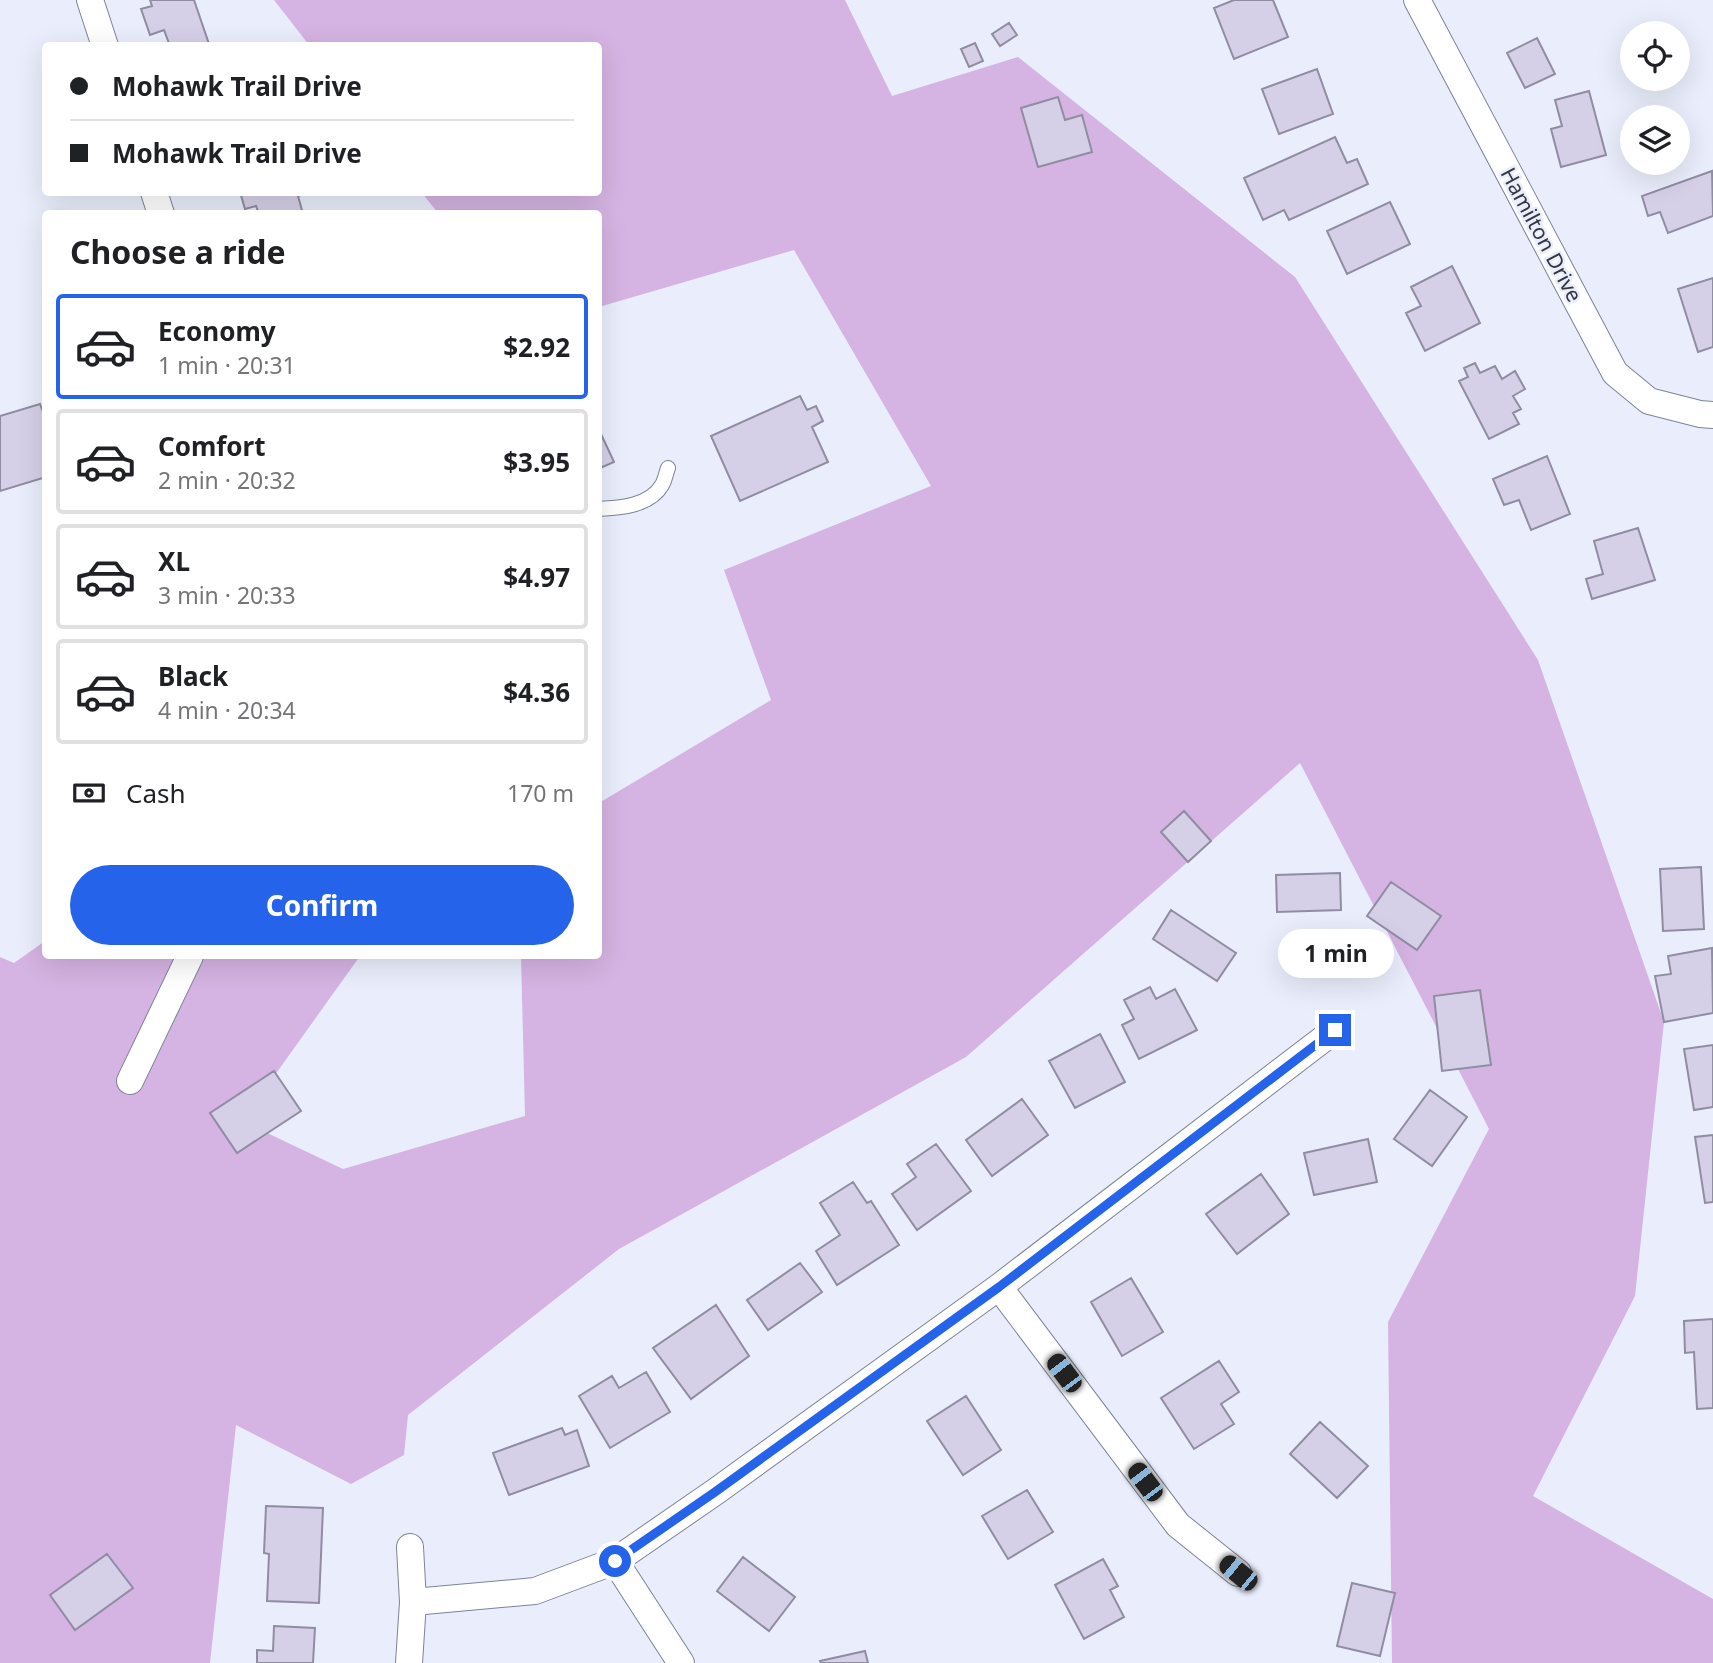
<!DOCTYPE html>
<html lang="en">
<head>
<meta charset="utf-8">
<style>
	:root { --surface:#fff; --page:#f6f6f6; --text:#202124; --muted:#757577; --line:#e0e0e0; --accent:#2563eb }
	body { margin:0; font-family:"Noto Sans",sans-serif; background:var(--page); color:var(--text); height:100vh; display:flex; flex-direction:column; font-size:26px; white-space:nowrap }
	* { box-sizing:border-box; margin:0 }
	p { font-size:23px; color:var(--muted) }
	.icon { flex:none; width:38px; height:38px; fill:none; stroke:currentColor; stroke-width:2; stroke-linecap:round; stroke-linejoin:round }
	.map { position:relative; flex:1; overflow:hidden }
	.side { position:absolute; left:42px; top:210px; width:560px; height:749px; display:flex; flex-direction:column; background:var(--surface); border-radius:7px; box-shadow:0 7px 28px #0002 }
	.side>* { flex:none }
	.hud { position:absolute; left:42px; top:42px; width:560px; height:154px; border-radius:7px; box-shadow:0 7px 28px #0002; display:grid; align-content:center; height:154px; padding:0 28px; background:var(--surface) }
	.fabs { position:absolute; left:1620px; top:21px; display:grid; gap:14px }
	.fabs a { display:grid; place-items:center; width:70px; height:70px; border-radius:50%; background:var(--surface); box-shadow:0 7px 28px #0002; font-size:35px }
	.end { position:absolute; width:32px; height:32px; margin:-16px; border:9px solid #2563eb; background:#fff; box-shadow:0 0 0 4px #fff }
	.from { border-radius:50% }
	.bubble { position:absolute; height:49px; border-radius:24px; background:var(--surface); box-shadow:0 7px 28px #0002; font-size:23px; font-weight:700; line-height:49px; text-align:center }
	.car { position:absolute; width:21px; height:42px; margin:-21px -10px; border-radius:9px; box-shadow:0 0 5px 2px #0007; background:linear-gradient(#222 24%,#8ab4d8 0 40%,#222 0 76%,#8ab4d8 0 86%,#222 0) }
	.hud b { display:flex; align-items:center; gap:24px; height:66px; font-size:26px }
	.hud b+b { border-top:2px solid var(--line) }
	.hud i { width:18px; height:18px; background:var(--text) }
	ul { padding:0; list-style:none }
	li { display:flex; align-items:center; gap:21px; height:105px; margin:0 14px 10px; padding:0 14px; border:4px solid var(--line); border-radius:7px }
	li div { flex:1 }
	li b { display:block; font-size:26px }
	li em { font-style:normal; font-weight:700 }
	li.current { border-color:var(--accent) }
	li>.icon { width:63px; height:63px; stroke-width:1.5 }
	h2 { padding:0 28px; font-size:32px; line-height:84px }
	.pay { display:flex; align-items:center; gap:18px; height:77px; padding:0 28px; font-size:26px }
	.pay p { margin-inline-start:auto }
	.button { display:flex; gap:14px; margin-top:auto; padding:14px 28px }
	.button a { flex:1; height:80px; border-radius:42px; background:var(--accent); color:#fff; font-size:28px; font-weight:700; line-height:80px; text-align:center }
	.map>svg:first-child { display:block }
	.green { fill:#d5b3e2 }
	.building { fill:#d5d0e8; stroke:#908ca2; stroke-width:2 }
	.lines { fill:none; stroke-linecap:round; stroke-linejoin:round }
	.lane-casing { stroke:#7d8398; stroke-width:16 }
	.street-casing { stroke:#7d8398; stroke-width:28 }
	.lane { stroke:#fff; stroke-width:14 }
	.street { stroke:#fff; stroke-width:26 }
	.route { stroke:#2563eb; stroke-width:9 }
	.labels { text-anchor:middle; stroke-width:5; stroke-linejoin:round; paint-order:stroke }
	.street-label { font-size:21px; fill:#34363f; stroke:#eaeefc }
</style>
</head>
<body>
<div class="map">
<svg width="1713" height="1663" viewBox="0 0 1713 1663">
	<rect width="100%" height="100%" fill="#eaeefc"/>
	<path class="green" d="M274 0H845L892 96 1018 57 1295 277 1538 660 1664 1022 1635 1296 1533 1496 1713 1599V1663H1392L1388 1322 1489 1129 1300 763 966 1057 619 1249 408 1415 404 1455 351 1484 236 1425 210 1663H0V957L14 963 45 941 46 956H360L242 1121 343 1169 525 1116 521 956H598L599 803 771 700 724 570 931 486 794 250 599 307 598 214 438 213 422 193 598 192V46L309 45Z"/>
	<path class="building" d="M150 0H194L209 44 204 46H170L164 30 150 35 141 9 152 6Z
		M1234 0H1273L1288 37 1234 59 1214 8Z
		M1009 23 1017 35 1000 46 992 34Z
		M1537 38 1555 74 1525 88 1507 53Z
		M975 43 983 61 969 67 961 49Z
		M1317 69 1333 114 1279 134 1262 89Z
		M1589 91 1606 155 1561 167 1551 129 1562 126 1555 100Z
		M1058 97 1065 120 1082 115 1092 152 1038 167 1021 108Z
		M1335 137 1347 163 1357 159 1368 184 1289 220 1284 210 1263 220 1244 178Z
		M1712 171 1713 216 1668 233 1660 212 1648 216 1642 196Z
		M240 192H310L298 196 303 214H259L256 206 245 209Z
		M1390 202 1410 244 1347 274 1327 231Z
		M1452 266 1480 323 1425 351 1406 313 1421 306 1411 287Z
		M1713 278V347L1698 352 1678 289Z
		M1475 363 1480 373 1495 366 1502 379 1515 371 1525 389 1513 396 1521 409 1513 413 1519 424 1489 439 1459 381 1468 377 1464 368Z
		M800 396 807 410 816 406 823 421 812 427 828 462 740 501 711 436Z
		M40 404 46 420V477L0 491V416Z
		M601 434 614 462 598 469V436Z
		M1547 456 1570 514 1531 530 1519 500 1504 505 1493 479Z
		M1638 528 1655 580 1592 599 1586 579 1603 574 1594 541Z
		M1184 811 1211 841 1188 862 1161 832Z
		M1701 867 1704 929 1663 931 1660 869Z
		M1340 873 1341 910 1277 912 1276 875Z
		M1391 882 1441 916 1417 950 1367 916Z
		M1171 910 1236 953 1217 981 1153 939Z
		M1712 948 1713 1013 1664 1022 1655 976 1671 974 1668 956Z
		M1150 987 1156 999 1175 989 1197 1030 1139 1059 1122 1025 1134 1019 1124 1000Z
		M1480 990 1491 1065 1442 1071 1434 996Z
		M1100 1034 1125 1082 1075 1108 1049 1061Z
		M1713 1045V1107L1694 1110 1684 1049Z
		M274 1071 301 1111 237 1153 210 1113Z
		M1430 1090 1467 1117 1432 1166 1394 1139Z
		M1022 1099 1048 1135 992 1176 966 1140Z
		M1713 1135V1202L1705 1203 1695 1137Z
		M1368 1139 1377 1182 1314 1195 1304 1153Z
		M936 1144 971 1191 917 1230 892 1194 916 1177 907 1164Z
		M1261 1174 1289 1214 1237 1254 1206 1214Z
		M853 1182 867 1203 871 1201 899 1245 837 1285 816 1251 840 1235 820 1203Z
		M800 1263 822 1292 768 1330 747 1300Z
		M1131 1278 1163 1332 1122 1356 1091 1302Z
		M716 1305 749 1356 691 1399 653 1348Z
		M1713 1319V1408L1697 1409 1694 1352 1685 1353 1684 1321Z
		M1219 1361 1239 1392 1221 1404 1234 1424 1194 1449 1161 1398Z
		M646 1372 670 1412 610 1448 579 1396 612 1376 619 1388Z
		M966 1396 1001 1450 963 1475 927 1421Z
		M1320 1422 1368 1466 1337 1498 1290 1454Z
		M562 1428 565 1435 577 1430 589 1466 509 1495 493 1453Z
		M1027 1490 1053 1532 1008 1559 982 1516Z
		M266 1506 323 1508 319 1603 267 1601 269 1554 264 1553Z
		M107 1554 133 1588 75 1630 50 1595Z
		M743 1557 795 1597 769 1631 717 1591Z
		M1103 1559 1118 1586 1110 1590 1124 1617 1084 1639 1055 1585Z
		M1352 1583 1395 1593 1380 1656 1337 1646Z
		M274 1626 315 1628 313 1663H257V1650L273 1651Z
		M865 1651 868 1663H821L820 1661Z"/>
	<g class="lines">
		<defs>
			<path id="lane" d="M598 509C620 508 650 506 662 485 665 480 666 473 668 468"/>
			<path id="street" d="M90 0 105 46
				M1417 0 1615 373 1649 401 1700 414 1713 415
				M154 192 161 214
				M130 1081 190 956
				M999 1287 1178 1525 1238 1573
				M615 1561 681 1663
				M413 1602 535 1591 615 1561 715 1492 999 1287 1335 1030
				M409 1663 413 1602 410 1547"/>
		</defs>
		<use href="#lane" class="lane-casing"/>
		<use href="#street" class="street-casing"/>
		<use href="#lane" class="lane"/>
		<use href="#street" class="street"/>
	</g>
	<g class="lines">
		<path class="route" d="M615 1561 715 1492 999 1287 1335 1030"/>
	</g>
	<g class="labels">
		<g class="street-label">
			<text transform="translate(1541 235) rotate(62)" y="7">Hamilton Drive</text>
		</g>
	</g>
</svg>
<div class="fabs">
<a><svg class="icon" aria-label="locate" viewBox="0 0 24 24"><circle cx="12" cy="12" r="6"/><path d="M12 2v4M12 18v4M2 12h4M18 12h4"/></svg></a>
<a><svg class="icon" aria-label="layers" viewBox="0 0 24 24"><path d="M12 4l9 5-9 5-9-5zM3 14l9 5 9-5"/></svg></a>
</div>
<i class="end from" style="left:615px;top:1561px"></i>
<i class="end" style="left:1335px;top:1030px"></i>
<div class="bubble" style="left:1278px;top:929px;width:116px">1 min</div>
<i class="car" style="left:1064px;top:1373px;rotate:323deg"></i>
<i class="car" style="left:1145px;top:1482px;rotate:323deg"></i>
<i class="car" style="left:1238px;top:1573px;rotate:309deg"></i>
<div class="hud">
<b><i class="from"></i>Mohawk Trail Drive</b>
<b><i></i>Mohawk Trail Drive</b>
</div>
<section class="side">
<h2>Choose a ride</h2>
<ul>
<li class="current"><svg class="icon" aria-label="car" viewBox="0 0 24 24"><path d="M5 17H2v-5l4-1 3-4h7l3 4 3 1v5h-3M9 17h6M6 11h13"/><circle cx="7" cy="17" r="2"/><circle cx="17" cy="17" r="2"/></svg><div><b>Economy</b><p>1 min · 20:31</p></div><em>$2.92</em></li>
<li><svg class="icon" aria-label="car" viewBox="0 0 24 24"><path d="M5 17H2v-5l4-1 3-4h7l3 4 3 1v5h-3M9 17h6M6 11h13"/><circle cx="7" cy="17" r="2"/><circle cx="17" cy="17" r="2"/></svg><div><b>Comfort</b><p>2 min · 20:32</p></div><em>$3.95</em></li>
<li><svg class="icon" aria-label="car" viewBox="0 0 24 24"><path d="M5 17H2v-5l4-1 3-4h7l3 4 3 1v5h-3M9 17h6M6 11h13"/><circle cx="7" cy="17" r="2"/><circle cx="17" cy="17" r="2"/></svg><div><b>XL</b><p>3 min · 20:33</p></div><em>$4.97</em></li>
<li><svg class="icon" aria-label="car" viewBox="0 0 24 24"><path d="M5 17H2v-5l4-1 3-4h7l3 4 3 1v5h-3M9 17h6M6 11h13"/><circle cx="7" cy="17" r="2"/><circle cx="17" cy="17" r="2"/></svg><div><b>Black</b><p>4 min · 20:34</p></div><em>$4.36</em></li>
</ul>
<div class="pay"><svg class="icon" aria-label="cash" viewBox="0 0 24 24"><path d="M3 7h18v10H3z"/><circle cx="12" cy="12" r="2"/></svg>Cash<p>170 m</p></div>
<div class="button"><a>Confirm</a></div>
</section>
</div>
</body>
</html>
